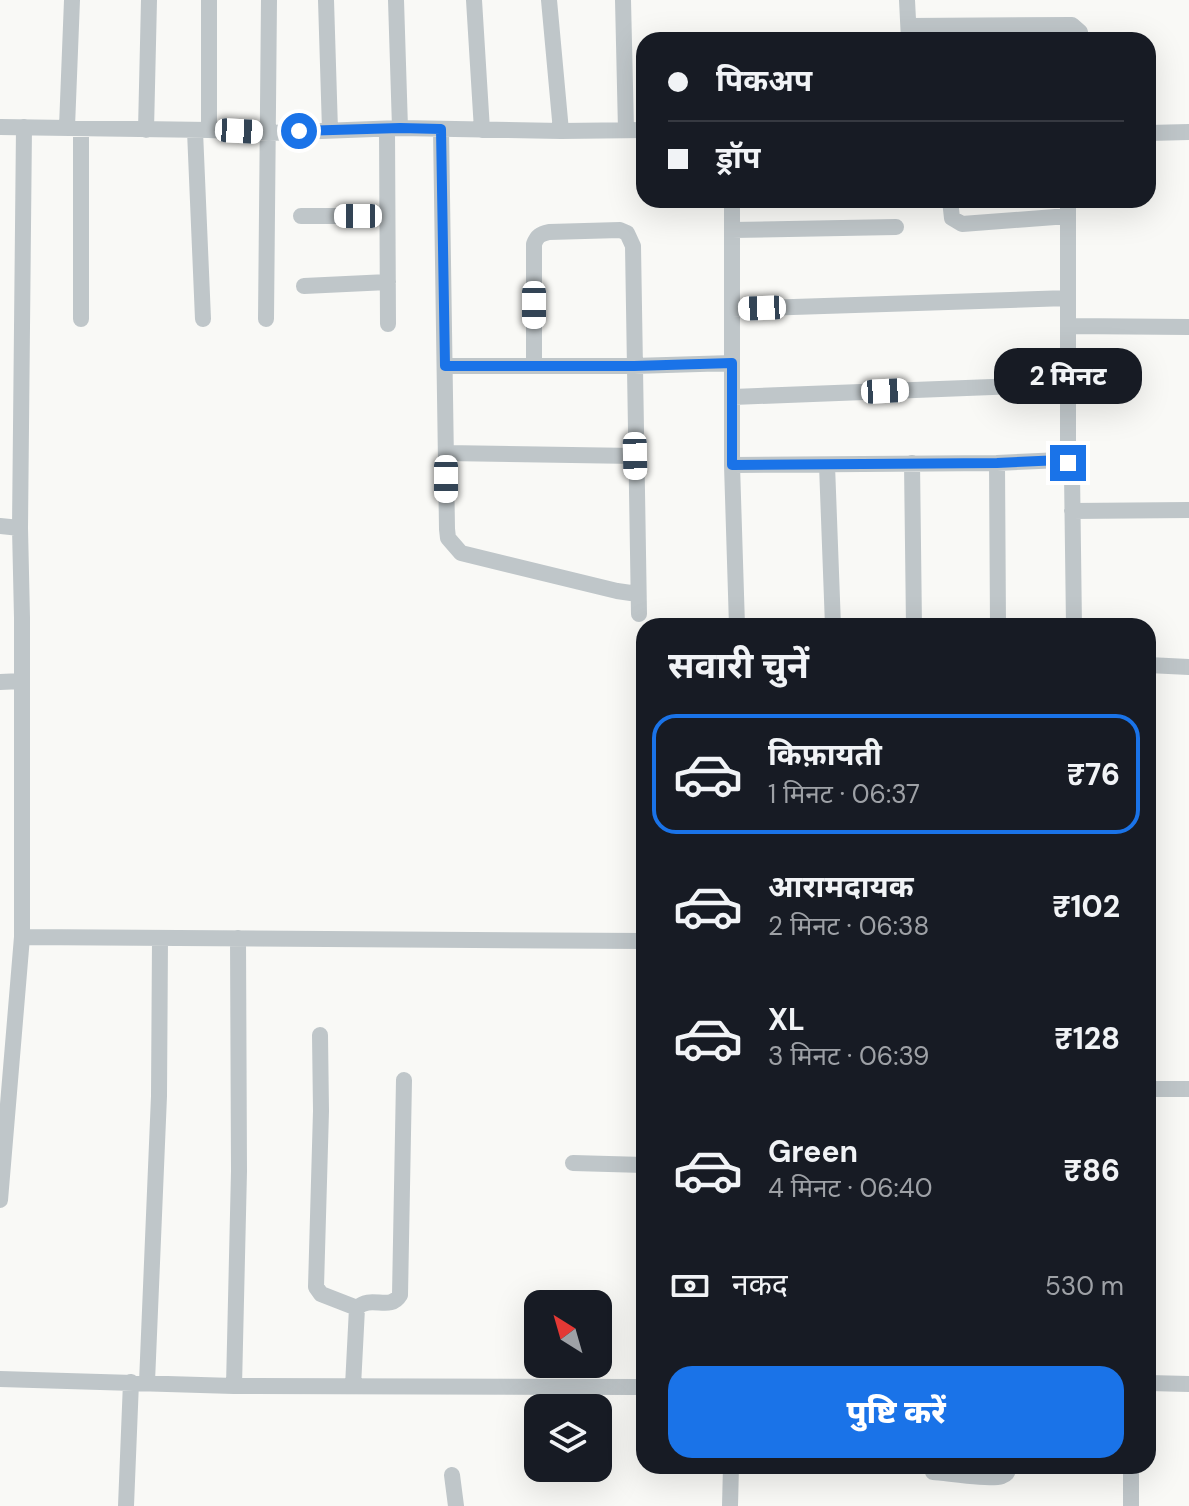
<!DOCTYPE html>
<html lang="hi">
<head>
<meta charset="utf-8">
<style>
	:root { --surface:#171b24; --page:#242831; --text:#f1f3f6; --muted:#9ea1a6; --line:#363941; --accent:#1a73e8 }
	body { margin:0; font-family:"DM Sans","Noto Sans Devanagari",sans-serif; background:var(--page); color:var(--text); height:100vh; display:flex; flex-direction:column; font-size:30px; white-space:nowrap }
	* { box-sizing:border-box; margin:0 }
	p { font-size:26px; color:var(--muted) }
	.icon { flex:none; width:44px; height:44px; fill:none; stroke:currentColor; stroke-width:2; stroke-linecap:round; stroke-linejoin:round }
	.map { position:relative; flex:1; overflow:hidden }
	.drawer { position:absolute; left:636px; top:618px; width:520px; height:856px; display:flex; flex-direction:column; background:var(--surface); border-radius:24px; box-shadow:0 8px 32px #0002 }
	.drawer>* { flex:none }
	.banner { position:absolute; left:636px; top:32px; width:520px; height:176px; border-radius:24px; box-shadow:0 8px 32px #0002; display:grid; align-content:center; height:176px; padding:0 32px; background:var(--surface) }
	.needle { width:52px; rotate:323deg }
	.tools { position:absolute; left:524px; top:1290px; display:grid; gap:16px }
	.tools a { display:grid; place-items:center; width:88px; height:88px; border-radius:16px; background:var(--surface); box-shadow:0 8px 32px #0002; font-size:40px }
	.end { position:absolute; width:36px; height:36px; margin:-18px; border:10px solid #1a73e8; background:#fff; box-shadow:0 0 0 4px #fff }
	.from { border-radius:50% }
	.bubble { position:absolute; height:56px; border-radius:24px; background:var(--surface); box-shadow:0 8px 32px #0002; font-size:26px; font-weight:800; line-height:56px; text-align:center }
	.car { position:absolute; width:24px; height:48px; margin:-24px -12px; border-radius:10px; box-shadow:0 0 6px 2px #0007; background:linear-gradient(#fff 24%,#345 0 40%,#fff 0 76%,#345 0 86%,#fff 0) }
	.banner b { display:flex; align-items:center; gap:28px; height:76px; font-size:30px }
	.banner b+b { border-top:2px solid var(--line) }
	.banner i { width:20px; height:20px; background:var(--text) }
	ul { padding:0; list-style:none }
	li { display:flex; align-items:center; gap:24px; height:120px; margin:0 16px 12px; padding:0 16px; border:4px solid transparent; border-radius:24px }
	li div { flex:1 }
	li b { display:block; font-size:30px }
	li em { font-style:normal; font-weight:800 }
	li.current { border-color:var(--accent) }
	li>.icon { width:72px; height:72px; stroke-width:1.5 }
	h2 { padding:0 32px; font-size:36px; line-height:96px }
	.pay { display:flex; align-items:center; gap:20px; height:88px; padding:0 32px; font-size:30px }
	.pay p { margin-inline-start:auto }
	.primary-button { display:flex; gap:16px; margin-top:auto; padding:16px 32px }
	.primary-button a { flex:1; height:92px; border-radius:24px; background:var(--accent); color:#fff; font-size:32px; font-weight:800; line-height:92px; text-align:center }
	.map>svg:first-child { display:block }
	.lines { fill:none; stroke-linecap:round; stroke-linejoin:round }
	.minor { stroke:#bfc6c9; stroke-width:16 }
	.route { stroke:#1a73e8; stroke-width:10 }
</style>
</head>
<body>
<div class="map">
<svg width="1189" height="1506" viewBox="0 0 1189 1506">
	<rect width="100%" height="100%" fill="#f9f9f6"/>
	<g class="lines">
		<path class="minor" d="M326 0 330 130
			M396 0 400 128
			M474 0 482 130
			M549 0 561 131
			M623 0 626 130
			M907 0 909 40
			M909 26 1072 25 1080 32 1081 40
			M0 127 209 130 269 133 400 128 561 131 644 130
			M67 127 72 0
			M441 129 447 529 448 538 461 553 617 591 638 594
			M146 130 149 0
			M209 130V0
			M387 130 388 324
			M195 131 203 319
			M1148 133 1189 132
			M732 200V465L737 626
			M950 200 952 218 962 224 1068 216V200
			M301 216H387
			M1068 216V463
			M732 230 896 227
			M304 286 388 282
			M732 309 1068 298
			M81 319V129
			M266 319 269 0
			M1068 326 1189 327
			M445 366H634L732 363
			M534 366V244C537 236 540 234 549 232L620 230 627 233 633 246 639 614
			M733 397 1068 384
			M446 453 635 456
			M912 463 914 626
			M997 463 1061 460 1068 463 1072 473 1074 626
			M732 465 997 463 998 626
			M827 465 833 626
			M1072 511 1189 510
			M0 526 20 528
			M1148 665 1189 667
			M0 682 22 681
			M22 937 644 941
			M320 1035 321 1111 316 1287 321 1294 357 1308
			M1148 1089H1189
			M573 1163 644 1165
			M0 1200 22 937V618L20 528 24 127
			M0 1379 234 1386 644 1387
			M147 1382 159 1096 160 939
			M1148 1383 1189 1384
			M234 1386 239 1171 238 938
			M353 1386 357 1308C371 1294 390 1312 400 1295L404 1080
			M933 1472C948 1473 989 1480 1002 1476 1009 1473 1007 1472 1009 1466
			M452 1475 456 1506
			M126 1506 131 1382
			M730 1506 731 1466
			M1131 1506V1466"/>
	</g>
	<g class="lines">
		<path class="route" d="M299 131 400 128 441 129 445 366H634L732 363V465L997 463 1061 460 1068 463"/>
	</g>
</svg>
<div class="tools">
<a><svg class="needle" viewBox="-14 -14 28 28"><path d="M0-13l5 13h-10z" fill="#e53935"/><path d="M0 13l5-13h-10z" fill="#9ea1a6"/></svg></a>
<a><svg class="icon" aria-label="layers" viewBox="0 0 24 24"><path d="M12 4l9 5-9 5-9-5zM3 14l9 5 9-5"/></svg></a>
</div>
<i class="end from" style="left:299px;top:131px"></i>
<i class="end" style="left:1068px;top:463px"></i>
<div class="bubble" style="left:994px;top:348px;width:148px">2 मिनट</div>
<i class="car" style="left:239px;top:131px;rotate:93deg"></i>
<i class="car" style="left:358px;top:216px;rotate:270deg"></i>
<i class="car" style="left:534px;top:305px;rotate:180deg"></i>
<i class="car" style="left:762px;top:308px;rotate:268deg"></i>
<i class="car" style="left:885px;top:391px;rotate:87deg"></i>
<i class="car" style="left:635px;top:456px;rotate:179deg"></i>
<i class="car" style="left:446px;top:479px;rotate:180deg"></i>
<div class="banner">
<b><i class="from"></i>पिकअप</b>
<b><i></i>ड्रॉप</b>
</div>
<section class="drawer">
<h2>सवारी चुनें</h2>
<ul>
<li class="current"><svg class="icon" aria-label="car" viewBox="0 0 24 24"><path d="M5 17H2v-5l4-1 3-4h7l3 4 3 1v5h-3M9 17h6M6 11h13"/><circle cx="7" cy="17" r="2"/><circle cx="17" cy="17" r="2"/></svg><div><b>किफ़ायती</b><p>1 मिनट · 06:37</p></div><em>₹76</em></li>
<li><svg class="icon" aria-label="car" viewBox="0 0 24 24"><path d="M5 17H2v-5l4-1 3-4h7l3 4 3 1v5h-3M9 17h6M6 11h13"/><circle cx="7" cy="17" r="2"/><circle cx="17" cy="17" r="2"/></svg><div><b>आरामदायक</b><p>2 मिनट · 06:38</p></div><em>₹102</em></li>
<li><svg class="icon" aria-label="car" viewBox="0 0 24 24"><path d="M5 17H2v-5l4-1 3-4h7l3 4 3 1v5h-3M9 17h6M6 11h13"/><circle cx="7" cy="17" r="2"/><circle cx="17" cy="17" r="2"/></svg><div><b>XL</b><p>3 मिनट · 06:39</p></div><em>₹128</em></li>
<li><svg class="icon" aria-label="car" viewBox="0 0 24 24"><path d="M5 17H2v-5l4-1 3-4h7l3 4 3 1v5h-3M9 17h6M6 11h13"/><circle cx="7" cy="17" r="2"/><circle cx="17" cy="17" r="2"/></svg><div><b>Green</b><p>4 मिनट · 06:40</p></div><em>₹86</em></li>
</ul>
<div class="pay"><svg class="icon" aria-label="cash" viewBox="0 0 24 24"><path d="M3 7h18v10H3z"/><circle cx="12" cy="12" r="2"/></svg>नकद<p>530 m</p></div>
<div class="primary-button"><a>पुष्टि करें</a></div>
</section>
</div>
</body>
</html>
